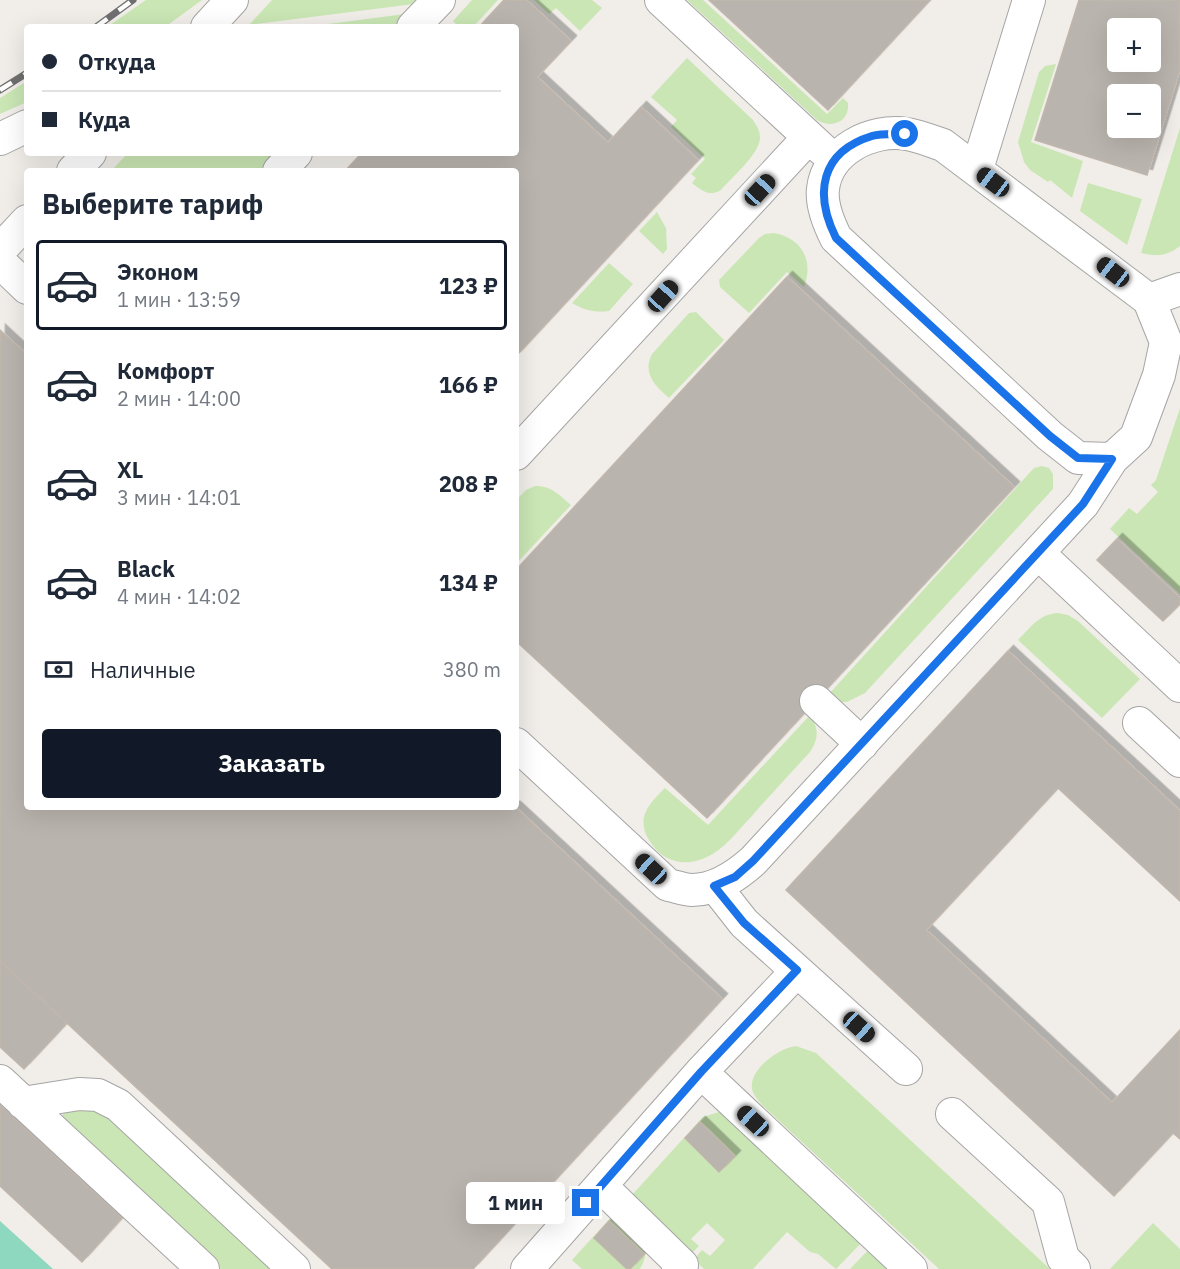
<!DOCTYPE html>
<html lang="ru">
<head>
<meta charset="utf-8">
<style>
	:root { --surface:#fff; --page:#f6f6f7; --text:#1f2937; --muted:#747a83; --line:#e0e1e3; --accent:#111827 }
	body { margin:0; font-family:"IBM Plex Sans",sans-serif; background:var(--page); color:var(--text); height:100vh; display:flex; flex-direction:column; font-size:22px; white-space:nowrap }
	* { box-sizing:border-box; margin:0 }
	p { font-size:20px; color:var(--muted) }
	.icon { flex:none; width:33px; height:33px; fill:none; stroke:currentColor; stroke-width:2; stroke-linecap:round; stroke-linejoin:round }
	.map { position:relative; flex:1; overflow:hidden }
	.panel { position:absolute; left:24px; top:168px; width:495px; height:642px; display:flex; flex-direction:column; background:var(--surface); border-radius:6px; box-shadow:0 6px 24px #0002 }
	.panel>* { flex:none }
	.guide { position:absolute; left:24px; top:24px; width:495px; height:132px; border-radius:6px; box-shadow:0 6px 24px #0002; display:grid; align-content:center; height:132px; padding:0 18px; background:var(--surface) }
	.controls { position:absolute; left:1107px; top:18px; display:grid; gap:12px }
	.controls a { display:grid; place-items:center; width:54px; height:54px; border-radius:6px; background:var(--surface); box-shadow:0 6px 24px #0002; font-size:30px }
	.end { position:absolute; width:27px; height:27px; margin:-14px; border:8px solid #1a73e8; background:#fff; box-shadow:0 0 0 3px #fff }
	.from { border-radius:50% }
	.bubble { position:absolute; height:42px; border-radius:6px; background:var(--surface); box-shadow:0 6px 24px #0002; font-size:20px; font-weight:700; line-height:42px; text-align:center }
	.car { position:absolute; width:18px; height:36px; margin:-18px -9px; border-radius:8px; box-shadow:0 0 4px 2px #0007; background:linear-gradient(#222 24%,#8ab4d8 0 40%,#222 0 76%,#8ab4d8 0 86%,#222 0) }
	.guide b { display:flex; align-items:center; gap:21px; height:57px; font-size:22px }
	.guide b+b { border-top:2px solid var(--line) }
	.guide i { width:15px; height:15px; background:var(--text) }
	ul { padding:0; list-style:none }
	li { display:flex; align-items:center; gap:18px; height:90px; margin:0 12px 9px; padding:0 6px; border:3px solid transparent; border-radius:6px }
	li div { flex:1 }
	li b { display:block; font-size:22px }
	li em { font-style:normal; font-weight:700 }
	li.on { border-color:var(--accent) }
	li>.icon { width:54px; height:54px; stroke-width:1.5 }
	h2 { padding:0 18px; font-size:27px; line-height:72px }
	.pay { display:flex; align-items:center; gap:15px; height:66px; padding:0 18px; font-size:22px }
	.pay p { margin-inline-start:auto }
	.button { display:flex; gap:12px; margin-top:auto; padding:12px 18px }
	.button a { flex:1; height:69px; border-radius:6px; background:var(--accent); color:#fff; font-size:24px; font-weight:700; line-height:69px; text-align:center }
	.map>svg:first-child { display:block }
	.grass { fill:#cae6b4 }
	.pitch { fill:#8ed8bf }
	.building { fill:#bab4ae; stroke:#c1b6ac; stroke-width:1.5; fill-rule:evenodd; filter:url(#shadow) }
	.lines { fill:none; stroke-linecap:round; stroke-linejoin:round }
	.minor-casing { stroke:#a5a5a5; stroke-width:34 }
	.minor { stroke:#fff; stroke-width:32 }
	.rail-casing { stroke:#6f6f6f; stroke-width:7 }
	.rail { stroke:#fff; stroke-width:4.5; stroke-dasharray:14; stroke-linecap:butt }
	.route { stroke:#1a73e8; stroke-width:8 }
</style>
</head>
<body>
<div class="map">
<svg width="1180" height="1269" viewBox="0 0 1180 1269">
	<defs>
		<filter id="shadow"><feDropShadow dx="5.5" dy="-5.5" stdDeviation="0" flood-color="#0004"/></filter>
	</defs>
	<rect width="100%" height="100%" fill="#f1eee9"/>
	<path class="grass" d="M146 0H202L165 27H107Z
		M272 0H417L414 4 249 25Z
		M472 0H498L473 27H459L453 21Z
		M534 0H592L602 8 580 31 556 8 549 14Z
		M687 0H703L827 114 843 98 848 103C850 122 832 129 817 120Z
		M405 14 393 27H305Z
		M687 58 753 120C756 125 760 130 760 137 761 153 731 178 721 190 709 197 702 191 692 183L696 178 691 174 705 159 671 127 677 120 651 97Z
		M1056 64 1031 142 1083 161 1072 198 1050 180 1048 182 1030 170 1024 162 1018 142 1039 72 1045 66Z
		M27 81V102L0 114V98Z
		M1180 128V246C1167 256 1157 257 1141 253Z
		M128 153H276L259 171H111Z
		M1088 183 1142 199 1127 245 1080 211Z
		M657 212 666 228 667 249 663 254 639 231Z
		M774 233C802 238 814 261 804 287L787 272 749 313 720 287 719 280 759 238 765 234Z
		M609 263 633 284 609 311C595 313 584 310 572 303Z
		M696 312 724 340 669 398C655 386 642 373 652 354L689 313Z
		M1180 408V594L1110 529 1129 508 1137 514 1158 492 1151 485 1156 480Z
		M1042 466 1049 468 1053 474V489L865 693 847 702H839L829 694 1034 468Z
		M535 486C551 485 559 495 571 505L516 564V500L526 490Z
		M1058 613 1068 615 1078 621 1140 679 1102 718 1018 640C1031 627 1039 614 1058 613Z
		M810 715C819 729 819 738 810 752 790 774 770 795 751 817 737 831 725 849 707 857 686 867 664 863 651 843 646 836 642 827 644 817 647 805 657 796 665 788L708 825Z
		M796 1046 816 1053 1050 1269H939L762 1105C759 1101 753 1095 752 1089 749 1069 779 1048 796 1046Z
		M86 1108 104 1113 274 1269H221L63 1123 61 1118 65 1111Z
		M722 1111 865 1239 836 1269 818 1254 810 1252 787 1232 753 1269H704L694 1259 702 1250 710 1256 725 1240 707 1223 691 1239 699 1246 690 1255 631 1196 703 1117Z
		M613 1215C620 1223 641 1242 644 1250 647 1256 643 1264 640 1269H582L572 1260Z
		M1153 1223 1180 1249V1269H1110Z
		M872 1246 897 1269H850Z"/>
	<path class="pitch" d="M0 1221 53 1269H0Z"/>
	<path class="building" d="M504 0H526L571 41 537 77 608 143 641 107 698 160 516 356V171H345L362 153H516V27H479Z
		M709 0H930L828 110Z
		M1079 0H1180V69L1147 175 1035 140ZM1118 28H1150V62H1118ZM1118 94H1150V128H1118Z
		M787 277 1014 487 707 818 516 641V570Z
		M0 330 27 355V807H515L722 999 473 1269H332L0 961Z
		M1117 539 1180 598V604L1163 621 1097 560Z
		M1008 651 1180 811V901L1058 788 926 930 1112 1103 1180 1030V1139L1173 1133 1114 1196 786 890Z
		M0 961 67 1023 24 1069 0 1047Z
		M0 1105 122 1218 82 1262 0 1186Z
		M700 1122 735 1156 719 1172 685 1138Z
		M609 1221 644 1254 630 1269H627L594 1238Z"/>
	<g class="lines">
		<defs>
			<path id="minor" d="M661 0 823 150
				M207 27 232 0
				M413 27 439 0
				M0 139 27 126
				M977 169 1029 0
				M73 171 90 153
				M279 171 296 153
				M0 250 27 221
				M0 262 27 288
				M1149 300 1180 289
				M516 454 809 137
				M1038 553 1180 686
				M816 701 862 744
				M1139 723 1180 761
				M516 744 668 885C675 886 684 890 692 890 716 890 736 876 753 861L1083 504 1112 459 1136 437 1159 375 1166 342 1149 300 943 145C931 141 919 136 907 134 871 128 827 151 823 189 821 205 829 224 836 238L1050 436 1078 458 1112 459
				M715 886 744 923 906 1069
				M701 1072 911 1269
				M0 1081 203 1269
				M23 1103 79 1094 98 1095 118 1105 294 1269
				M952 1114 1048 1202 1063 1258 1074 1269
				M601 1186 682 1265 678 1269
				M527 1269 701 1072 797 971"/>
		</defs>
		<use href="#minor" class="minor-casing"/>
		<use href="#minor" class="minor"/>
		<defs>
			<path id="rail" d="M96 27 133 0
				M0 90 27 73"/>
		</defs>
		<use href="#rail" class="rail-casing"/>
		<use href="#rail" class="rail"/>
	</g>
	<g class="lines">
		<path class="route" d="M586 1203 701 1072 797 970 744 923 714 886 735 877 753 861 1083 504 1112 459 1078 458 1050 436 836 238C814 194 820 152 872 136 882 133 895 134 905 134"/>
	</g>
</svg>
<div class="controls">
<a>+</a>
<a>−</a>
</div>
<i class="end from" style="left:905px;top:134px"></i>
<i class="end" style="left:586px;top:1203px"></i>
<div class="bubble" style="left:466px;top:1182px;width:99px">1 мин</div>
<i class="car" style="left:993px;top:182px;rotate:307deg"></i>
<i class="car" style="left:760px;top:190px;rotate:43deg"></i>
<i class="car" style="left:1113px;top:272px;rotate:308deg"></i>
<i class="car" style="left:663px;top:296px;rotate:42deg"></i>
<i class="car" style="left:651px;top:869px;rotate:313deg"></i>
<i class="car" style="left:859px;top:1027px;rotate:132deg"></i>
<i class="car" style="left:753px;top:1121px;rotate:313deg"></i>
<div class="guide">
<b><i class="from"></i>Откуда</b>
<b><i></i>Куда</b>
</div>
<section class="panel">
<h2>Выберите тариф</h2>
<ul>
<li class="on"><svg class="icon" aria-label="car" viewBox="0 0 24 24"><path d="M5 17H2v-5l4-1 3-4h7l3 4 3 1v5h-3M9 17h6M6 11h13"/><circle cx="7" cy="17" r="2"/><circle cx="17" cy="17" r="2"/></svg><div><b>Эконом</b><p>1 мин · 13:59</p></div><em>123 ₽</em></li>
<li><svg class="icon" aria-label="car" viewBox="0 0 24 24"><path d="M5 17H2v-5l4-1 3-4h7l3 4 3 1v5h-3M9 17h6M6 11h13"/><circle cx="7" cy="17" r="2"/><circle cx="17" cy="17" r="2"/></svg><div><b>Комфорт</b><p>2 мин · 14:00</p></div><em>166 ₽</em></li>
<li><svg class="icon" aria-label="car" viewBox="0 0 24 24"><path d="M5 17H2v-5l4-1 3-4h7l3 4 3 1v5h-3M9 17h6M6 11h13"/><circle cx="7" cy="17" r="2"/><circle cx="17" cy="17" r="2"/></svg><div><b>XL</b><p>3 мин · 14:01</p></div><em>208 ₽</em></li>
<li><svg class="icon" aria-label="car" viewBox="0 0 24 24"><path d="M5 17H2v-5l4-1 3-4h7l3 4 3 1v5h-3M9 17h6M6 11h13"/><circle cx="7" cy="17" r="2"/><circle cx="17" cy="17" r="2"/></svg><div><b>Black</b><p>4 мин · 14:02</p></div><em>134 ₽</em></li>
</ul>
<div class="pay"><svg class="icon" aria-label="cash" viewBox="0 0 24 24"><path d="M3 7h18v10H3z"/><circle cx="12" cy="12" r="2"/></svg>Наличные<p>380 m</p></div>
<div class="button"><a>Заказать</a></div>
</section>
</div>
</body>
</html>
